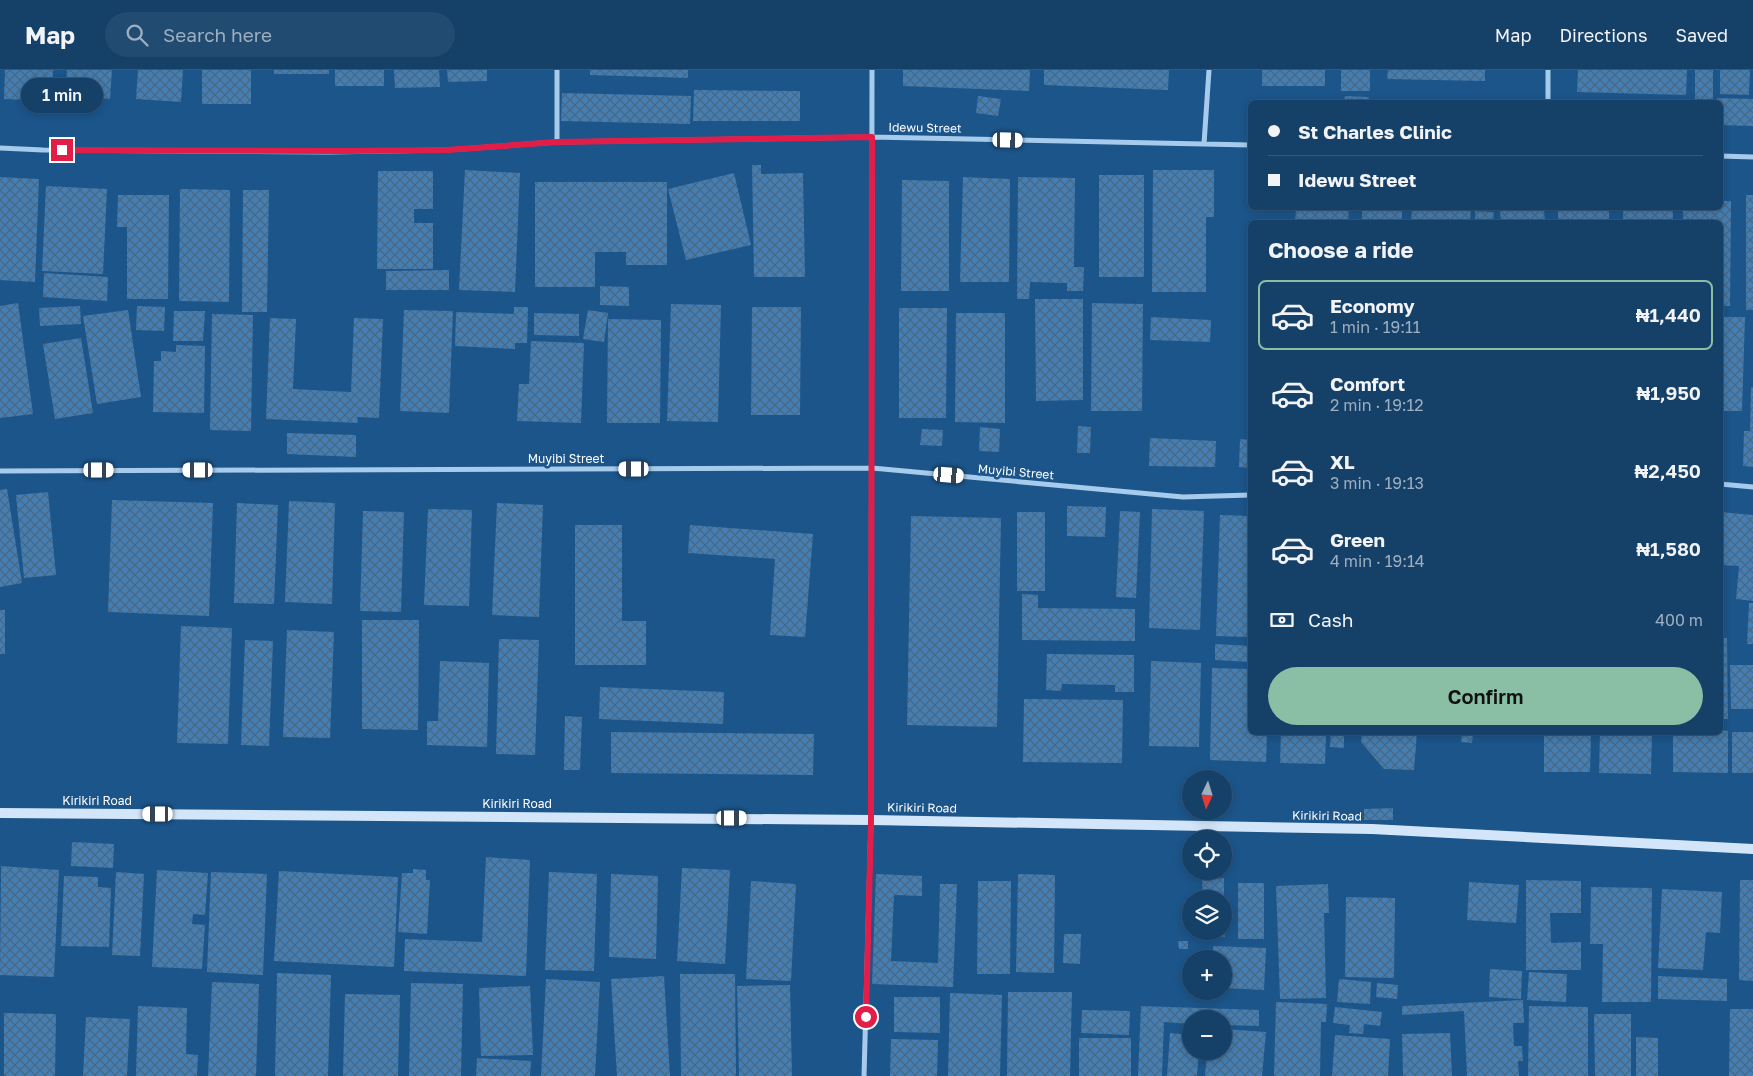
<!DOCTYPE html>
<html lang="en">
<head>
<meta charset="utf-8">
<style>
	:root { --surface:#154068; --page:#224b71; --text:#f1f3f6; --muted:#9dafc0; --line:#34597c; --accent:#8abfa5 }
	body { margin:0; font-family:"Golos Text",sans-serif; background:var(--page); color:var(--text); height:100vh; display:flex; flex-direction:column; font-size:19px; white-space:nowrap }
	* { box-sizing:border-box; margin:0 }
	p { font-size:16px; color:var(--muted) }
	.icon { flex:none; width:28px; height:28px; fill:none; stroke:currentColor; stroke-width:2; stroke-linecap:round; stroke-linejoin:round }
	.map { position:relative; flex:1; overflow:hidden }
	.drawer { position:absolute; left:1248px; top:150px; width:475px; height:515px; display:flex; flex-direction:column; background:var(--surface); border-radius:8px; box-shadow:0 2px 8px #0003,0 0 0 1px var(--line) }
	.drawer>* { flex:none }
	.top-card { position:absolute; left:1248px; top:30px; width:475px; height:110px; border-radius:8px; box-shadow:0 2px 8px #0003,0 0 0 1px var(--line); display:grid; align-content:center; height:110px; padding:0 20px; background:var(--surface) }
	.needle { width:32px; rotate:184deg }
	.fabs { position:absolute; left:1182px; top:700px; display:grid; gap:10px }
	.fabs a { display:grid; place-items:center; width:50px; height:50px; border-radius:50%; background:var(--surface); box-shadow:0 2px 8px #0003,0 0 0 1px var(--line); font-size:25px }
	.end { position:absolute; width:22px; height:22px; margin:-11px; border:6px solid #e11d48; background:#fff; box-shadow:0 0 0 2px #fff }
	.from { border-radius:50% }
	.bubble { position:absolute; height:35px; border-radius:18px; background:var(--surface); box-shadow:0 2px 8px #0003,0 0 0 1px var(--line); font-size:16px; font-weight:600; line-height:35px; text-align:center }
	.car { position:absolute; width:15px; height:30px; margin:-15px -8px; border-radius:6px; box-shadow:0 0 4px 1px #0007; background:linear-gradient(#fff 24%,#345 0 40%,#fff 0 76%,#345 0 86%,#fff 0) }
	.top-card b { display:flex; align-items:center; gap:18px; height:48px; font-size:19px }
	.top-card b+b { border-top:1px solid var(--line) }
	.top-card i { width:12px; height:12px; background:var(--text) }
	ul { padding:0; list-style:none }
	li { display:flex; align-items:center; gap:15px; height:70px; margin:0 10px 8px; padding:0 10px; border:2px solid transparent; border-radius:8px }
	li div { flex:1 }
	li b { display:block; font-size:19px }
	li em { font-style:normal; font-weight:600 }
	li.on { border-color:var(--accent) }
	li>.icon { width:45px; height:45px; stroke-width:1.5 }
	h2 { padding:0 20px; font-size:22px; line-height:60px }
	.pay { display:flex; align-items:center; gap:12px; height:55px; padding:0 20px; font-size:19px }
	.pay p { margin-inline-start:auto }
	.button { display:flex; gap:10px; margin-top:auto; padding:10px 20px }
	.button a { flex:1; height:58px; border-radius:30px; background:var(--accent); color:#111; font-size:20px; font-weight:600; line-height:58px; text-align:center }
	header { display:flex; align-items:center; gap:30px; box-sizing:border-box; height:70px; padding:0 25px; background:var(--surface); border-bottom:1px solid var(--line) }
	header strong { font-size:24px }
	nav { display:flex; gap:28px; margin-inline-start:auto; font-size:18px }
	.search { width:350px; height:45px; background:var(--page); display:flex; align-items:center; gap:12px; box-sizing:border-box; padding:0 18px; border-radius:28px; color:var(--muted); font-size:19px }
	.map>svg:first-child { display:block }
	.building { fill:url(#building-cross-hatch) }
	.lines { fill:none; stroke-linecap:round; stroke-linejoin:round }
	.street { stroke:#a6cbec; stroke-width:5 }
	.secondary { stroke:#d3e6f9; stroke-width:10 }
	.route { stroke:#e11d48; stroke-width:6 }
	.labels { text-anchor:middle; stroke-width:5; stroke-linejoin:round; paint-order:stroke }
	.street-label { font-size:12px; fill:#fff; stroke:#1c558a }
</style>
</head>
<body>
<header>
<strong>Map</strong>
<div class="search"><svg class="icon" aria-label="search" viewBox="0 0 24 24"><circle cx="10" cy="10" r="6"/><path d="M15 15l6 6"/></svg>Search here</div>
<nav><a>Map</a><a>Directions</a><a>Saved</a></nav>
</header>
<div class="map">
<svg width="1753" height="1006" viewBox="0 0 1753 1006">
	<defs>
		<pattern id="building-cross-hatch" width="8" height="8" patternUnits="userSpaceOnUse" patternTransform="scale(1.25)"><rect width="8" height="8" fill="#447eb2"/><path d="M0 0l8 8M0 8l8-8" fill="none" stroke="#486884"/></pattern>
	</defs>
	<rect width="100%" height="100%" fill="#1c558a"/>
	<path class="building" d="M5 0H53L52 31 4 29Z
		M67 0H112L110 29 65 25Z
		M138 0H183L181 32 136 29Z
		M202 0H251V34H202Z
		M274 0H329V4H274Z
		M335 0H384V16H335Z
		M394 0H439L440 17 395 18Z
		M447 0H487V11L448 12Z
		M590 0H688V8L590 5Z
		M903 0H1030L1029 21 903 16Z
		M1044 0H1169L1168 20 1044 15Z
		M1262 0H1325V16H1262Z
		M1341 0H1370V21H1341Z
		M1388 0H1485V11L1387 9Z
		M1578 0H1687L1686 25 1577 22Z
		M1695 0H1713V32H1695Z
		M1720 0H1750L1749 25 1720 24Z
		M694 20 800 21V51H693Z
		M562 23 691 26 690 54 561 51Z
		M978 26 1001 29 998 46 976 43Z
		M1345 26 1369 27 1368 32H1344Z
		M1717 28 1753 29V56L1720 55V32H1717Z
		M752 95H761V104L803 103 805 207H754Z
		M465 100 520 103 515 222 459 220Z
		M1153 100H1214V147H1206V222H1152Z
		M378 101H433V139H414V153H433V199H377Z
		M734 103 751 175 686 190 668 119Z
		M1099 105H1144V207H1099Z
		M0 107 39 109 35 212 0 210Z
		M963 107 1010 109 1009 212H960Z
		M1018 107 1075 108 1074 197H1084L1083 221H1067V213L1030 212 1029 229H1017Z
		M902 110 949 111V221H901Z
		M535 112H667V195H626V182H595V217H535Z
		M46 116 107 119 103 204 42 201Z
		M180 119 230 120 229 232 179 231Z
		M243 120H269L267 242H242Z
		M118 125H169L168 229H127V157H117Z
		M1746 125H1753V240H1746Z
		M1720 131H1731L1730 236H1720V152H1683V138H1720Z
		M1296 138H1349L1348 152H1295Z
		M1362 138H1402V152H1362Z
		M1412 138H1471L1470 152H1411Z
		M1544 138 1545 152H1501L1500 140Z
		M1558 138H1609V152H1558Z
		M1623 138H1673V152H1623Z
		M1475 141 1494 142 1493 152H1475Z
		M449 200V220H386V201Z
		M44 203 108 207 107 231 43 227Z
		M600 216 629 217V236L600 235Z
		M1035 229H1083V330L1036 331Z
		M18 233 33 344 0 348V236Z
		M1092 233 1143 234 1142 341H1091Z
		M671 234 721 235 718 352 667 351Z
		M80 236 81 254 40 256 39 238Z
		M137 236 165 237 164 261 136 260Z
		M514 237H528L527 273H515V279L455 276 456 242 514 244Z
		M752 237H801L800 345H751Z
		M899 238H947L946 348H899Z
		M128 240 141 327 97 334 83 246Z
		M404 240 453 241 449 343 400 341Z
		M588 240 608 243 604 272 583 269Z
		M174 241H205L203 271H173Z
		M534 243 579 244V266L534 265Z
		M956 243H1005V353L955 352Z
		M212 244 253 245 251 361 210 360Z
		M1151 247 1211 250 1210 272 1150 270Z
		M1720 247H1745L1742 341H1720Z
		M270 248 296 249 293 319 351 322 354 248 383 249 379 348 357 347 358 353 266 349Z
		M608 249 661 250 660 353H607Z
		M81 268 93 343 55 349 43 274Z
		M531 271 584 273 581 353 517 351 519 314H529Z
		M176 275 205 276 204 343 153 342 154 291H161V281L176 282Z
		M1751 317H1753V397L1743 396 1744 361H1750Z
		M1078 356 1091 357 1090 383H1077Z
		M980 357 1000 359 999 382 979 381Z
		M922 359 943 360 942 376 920 375Z
		M287 363 356 365V387L287 384Z
		M1150 368 1216 371 1215 397 1149 396Z
		M1240 369 1250 370V398L1239 397Z
		M7 419 22 513 0 517V420Z
		M48 422 56 505 24 508 16 425Z
		M112 430 213 433 209 546 108 542Z
		M289 431 335 433 332 534 285 532Z
		M237 433 278 435 274 534 234 533Z
		M497 433 543 435 539 547 492 545Z
		M1067 436 1106 437 1105 467 1067 466Z
		M428 439 472 440 469 536 424 535Z
		M1152 439 1204 441 1200 560 1149 558Z
		M363 441 404 442 401 542 360 541Z
		M1120 441 1140 442 1136 528 1116 527Z
		M1017 442H1045V521H1017Z
		M1720 442 1753 445V531L1736 529 1739 496 1720 495Z
		M1220 445 1250 446V567L1216 566Z
		M911 446 1001 448 997 657 907 655Z
		M575 455H622V551H646V595H575Z
		M690 455 813 464 805 567 770 565 775 489 688 483Z
		M1022 524 1038 525V538L1135 539V571L1022 570Z
		M1749 533H1753V574H1747Z
		M0 540H5V584H0Z
		M362 550H419L418 660 362 659Z
		M181 556 232 558 228 674 177 673Z
		M287 560 334 562 330 668 283 667Z
		M1720 568H1727L1728 649H1720Z
		M499 569 539 570 535 685 496 684Z
		M245 570 273 571 269 676 241 675Z
		M1215 574 1250 576V592L1215 590Z
		M1047 584 1134 585V622H1115V615L1062 614 1061 621 1046 620Z
		M440 591 489 593 487 677 427 675V651H438Z
		M1151 591 1201 593 1199 677 1149 676Z
		M1730 595H1753V639H1731Z
		M1212 598 1250 599V662H1267L1266 692 1210 690Z
		M600 617 724 622 723 654 599 649Z
		M1024 629 1123 630 1122 693 1023 692Z
		M565 646 582 647 580 700H564Z
		M1720 660 1728 661V703L1673 702V662H1720Z
		M611 662 814 664 813 705 611 703Z
		M1281 662H1326L1325 694 1280 693Z
		M1331 662H1344V678L1330 677Z
		M1362 662H1417L1414 700 1384 699 1361 672Z
		M1462 662 1473 663 1472 673 1461 672Z
		M1544 662H1591L1590 702H1544Z
		M1600 662H1652L1651 704 1599 703Z
		M1732 662H1753V703H1732Z
		M1393 738V750H1364V739Z
		M72 772 114 774 113 798 71 796Z
		M486 787 530 790 526 906 404 901 405 869 482 872Z
		M1 796 59 800 54 907 0 905Z
		M682 798 730 800 725 894 677 891Z
		M413 799 426 800V810H430L427 864 398 862 402 803H413Z
		M157 800 208 803 205 845 193 844 192 854 205 855 202 899 152 897Z
		M279 801 398 807 394 897 274 891Z
		M116 802 144 804 140 886 112 885Z
		M211 802 267 804 263 905 207 902Z
		M549 802 597 804 594 901 545 900Z
		M611 804 658 806 656 889 609 887Z
		M876 804 922 806V826L894 825 891 891 938 893 940 814H957L953 917 872 914Z
		M1018 804 1055 805 1054 903 1016 902Z
		M64 806 98 807V817L111 818 109 877 61 876Z
		M1224 808V829H1203L1202 809Z
		M1526 810 1581 811V843H1550L1551 873 1581 872V900H1526Z
		M1740 810H1753V911L1739 910Z
		M751 811 796 814 791 911 746 909Z
		M978 811H1011L1010 904H977Z
		M1469 812 1519 815 1516 853 1467 850Z
		M1238 813H1264V869H1238Z
		M1328 814 1329 843H1324L1326 928 1280 929 1276 816Z
		M1591 817 1652 818 1651 932H1602L1603 874H1590Z
		M1662 819 1722 822 1720 863 1706 862 1703 900 1658 898Z
		M1346 827 1395 828 1394 908 1345 907Z
		M1203 861H1225V867H1204Z
		M1064 864H1081L1080 894 1063 893Z
		M1178 871H1188V879H1179Z
		M1213 876 1266 878 1264 920 1224 918V889H1213Z
		M1490 899 1522 901 1521 929 1489 927Z
		M1529 902 1567 904 1566 932 1527 930Z
		M277 903 331 905 328 1006H275Z
		M680 904H735L736 1006H681Z
		M664 906 670 1006H617L611 909Z
		M1658 906 1727 909V931L1658 929Z
		M546 909 600 912 595 1006H541Z
		M1339 909 1371 912 1370 934 1337 932Z
		M212 912 259 914 256 1006H208Z
		M411 913 463 914 461 1006H409Z
		M1377 913 1398 915 1397 929 1376 927Z
		M790 915 792 1006H739L737 916Z
		M530 916 533 985 481 986 479 918Z
		M1008 922H1072L1070 1006H1007Z
		M950 923 1002 925 1000 1006H948Z
		M345 924 400 925 398 1006H343Z
		M894 927H940V963L894 962Z
		M1523 930 1524 953H1513L1514 976H1522L1523 991H1518L1519 1006H1467L1464 941 1402 945V936Z
		M1276 932 1327 934 1326 952H1321L1320 1006H1274Z
		M138 936 187 938 186 984 198 985 197 1006H136Z
		M1141 936 1259 940V956L1224 955V949H1191V954L1164 952 1162 1006H1138Z
		M1529 936 1588 937V1006H1528Z
		M1335 937 1382 942 1380 956 1364 954 1363 964 1349 963 1350 955 1333 953Z
		M1730 939H1753V1006H1729Z
		M1082 940 1130 941 1129 965 1081 963Z
		M4 943 56 944 55 1006H4Z
		M1594 944H1631V1006H1595Z
		M86 947 130 949 127 1006H83Z
		M1224 959 1266 962 1262 1006H1205L1207 981H1224Z
		M1170 963 1191 965V981H1199L1197 1006H1167Z
		M1450 963 1452 1006H1403L1402 964Z
		M1335 965 1390 969 1388 1006H1332Z
		M1636 967 1658 968V1006H1636Z
		M1079 968H1131V1006H1079Z
		M891 969 938 970 937 1006H890Z
		M477 988 531 991 530 1006H476Z"/>
	<g class="lines">
		<path class="street" d="M1548 32V0
			M557 72V0
			M1204 74 1209 0
			M0 78 43 80 328 82 447 80 557 72 871 67 1250 75
			M1720 86 1753 87
			M0 401 872 398 1183 427 1250 425
			M1720 414 1753 417
			M864 1006 871 750 872 0"/>
		<path class="secondary" d="M0 743 871 750 1372 759 1753 779"/>
	</g>
	<g class="lines">
		<path class="route" d="M62 80 348 81 447 80 557 72 872 67 871 750 866 947"/>
	</g>
	<g class="labels">
		<g class="street-label">
			<text transform="translate(925 58) rotate(1)" y="4">Idewu Street</text>
			<text x="566" y="393">Muyibi Street</text>
			<text transform="translate(1016 402) rotate(5)" y="4">Muyibi Street</text>
			<text x="97" y="735">Kirikiri Road</text>
			<text x="517" y="738">Kirikiri Road</text>
			<text transform="translate(922 738) rotate(1)" y="4">Kirikiri Road</text>
			<text transform="translate(1327 746) rotate(1)" y="4">Kirikiri Road</text>
		</g>
	</g>
</svg>
<div class="fabs">
<a><svg class="needle" viewBox="-14 -14 28 28"><path d="M0-13l5 13h-10z" fill="#e53935"/><path d="M0 13l5-13h-10z" fill="#9dafc0"/></svg></a>
<a><svg class="icon" aria-label="locate" viewBox="0 0 24 24"><circle cx="12" cy="12" r="6"/><path d="M12 2v4M12 18v4M2 12h4M18 12h4"/></svg></a>
<a><svg class="icon" aria-label="layers" viewBox="0 0 24 24"><path d="M12 4l9 5-9 5-9-5zM3 14l9 5 9-5"/></svg></a>
<a>+</a>
<a>−</a>
</div>
<i class="end from" style="left:866px;top:947px"></i>
<i class="end" style="left:62px;top:80px"></i>
<div class="bubble" style="left:21px;top:8px;width:82px">1 min</div>
<i class="car" style="left:1008px;top:70px;rotate:91deg"></i>
<i class="car" style="left:634px;top:399px;rotate:270deg"></i>
<i class="car" style="left:99px;top:400px;rotate:90deg"></i>
<i class="car" style="left:198px;top:400px;rotate:270deg"></i>
<i class="car" style="left:949px;top:405px;rotate:95deg"></i>
<i class="car" style="left:158px;top:744px;rotate:270deg"></i>
<i class="car" style="left:732px;top:748px;rotate:90deg"></i>
<div class="top-card">
<b><i class="from"></i>St Charles Clinic</b>
<b><i></i>Idewu Street</b>
</div>
<section class="drawer">
<h2>Choose a ride</h2>
<ul>
<li class="on"><svg class="icon" aria-label="car" viewBox="0 0 24 24"><path d="M5 17H2v-5l4-1 3-4h7l3 4 3 1v5h-3M9 17h6M6 11h13"/><circle cx="7" cy="17" r="2"/><circle cx="17" cy="17" r="2"/></svg><div><b>Economy</b><p>1 min · 19:11</p></div><em>₦1,440</em></li>
<li><svg class="icon" aria-label="car" viewBox="0 0 24 24"><path d="M5 17H2v-5l4-1 3-4h7l3 4 3 1v5h-3M9 17h6M6 11h13"/><circle cx="7" cy="17" r="2"/><circle cx="17" cy="17" r="2"/></svg><div><b>Comfort</b><p>2 min · 19:12</p></div><em>₦1,950</em></li>
<li><svg class="icon" aria-label="car" viewBox="0 0 24 24"><path d="M5 17H2v-5l4-1 3-4h7l3 4 3 1v5h-3M9 17h6M6 11h13"/><circle cx="7" cy="17" r="2"/><circle cx="17" cy="17" r="2"/></svg><div><b>XL</b><p>3 min · 19:13</p></div><em>₦2,450</em></li>
<li><svg class="icon" aria-label="car" viewBox="0 0 24 24"><path d="M5 17H2v-5l4-1 3-4h7l3 4 3 1v5h-3M9 17h6M6 11h13"/><circle cx="7" cy="17" r="2"/><circle cx="17" cy="17" r="2"/></svg><div><b>Green</b><p>4 min · 19:14</p></div><em>₦1,580</em></li>
</ul>
<div class="pay"><svg class="icon" aria-label="cash" viewBox="0 0 24 24"><path d="M3 7h18v10H3z"/><circle cx="12" cy="12" r="2"/></svg>Cash<p>400 m</p></div>
<div class="button"><a>Confirm</a></div>
</section>
</div>
</body>
</html>
